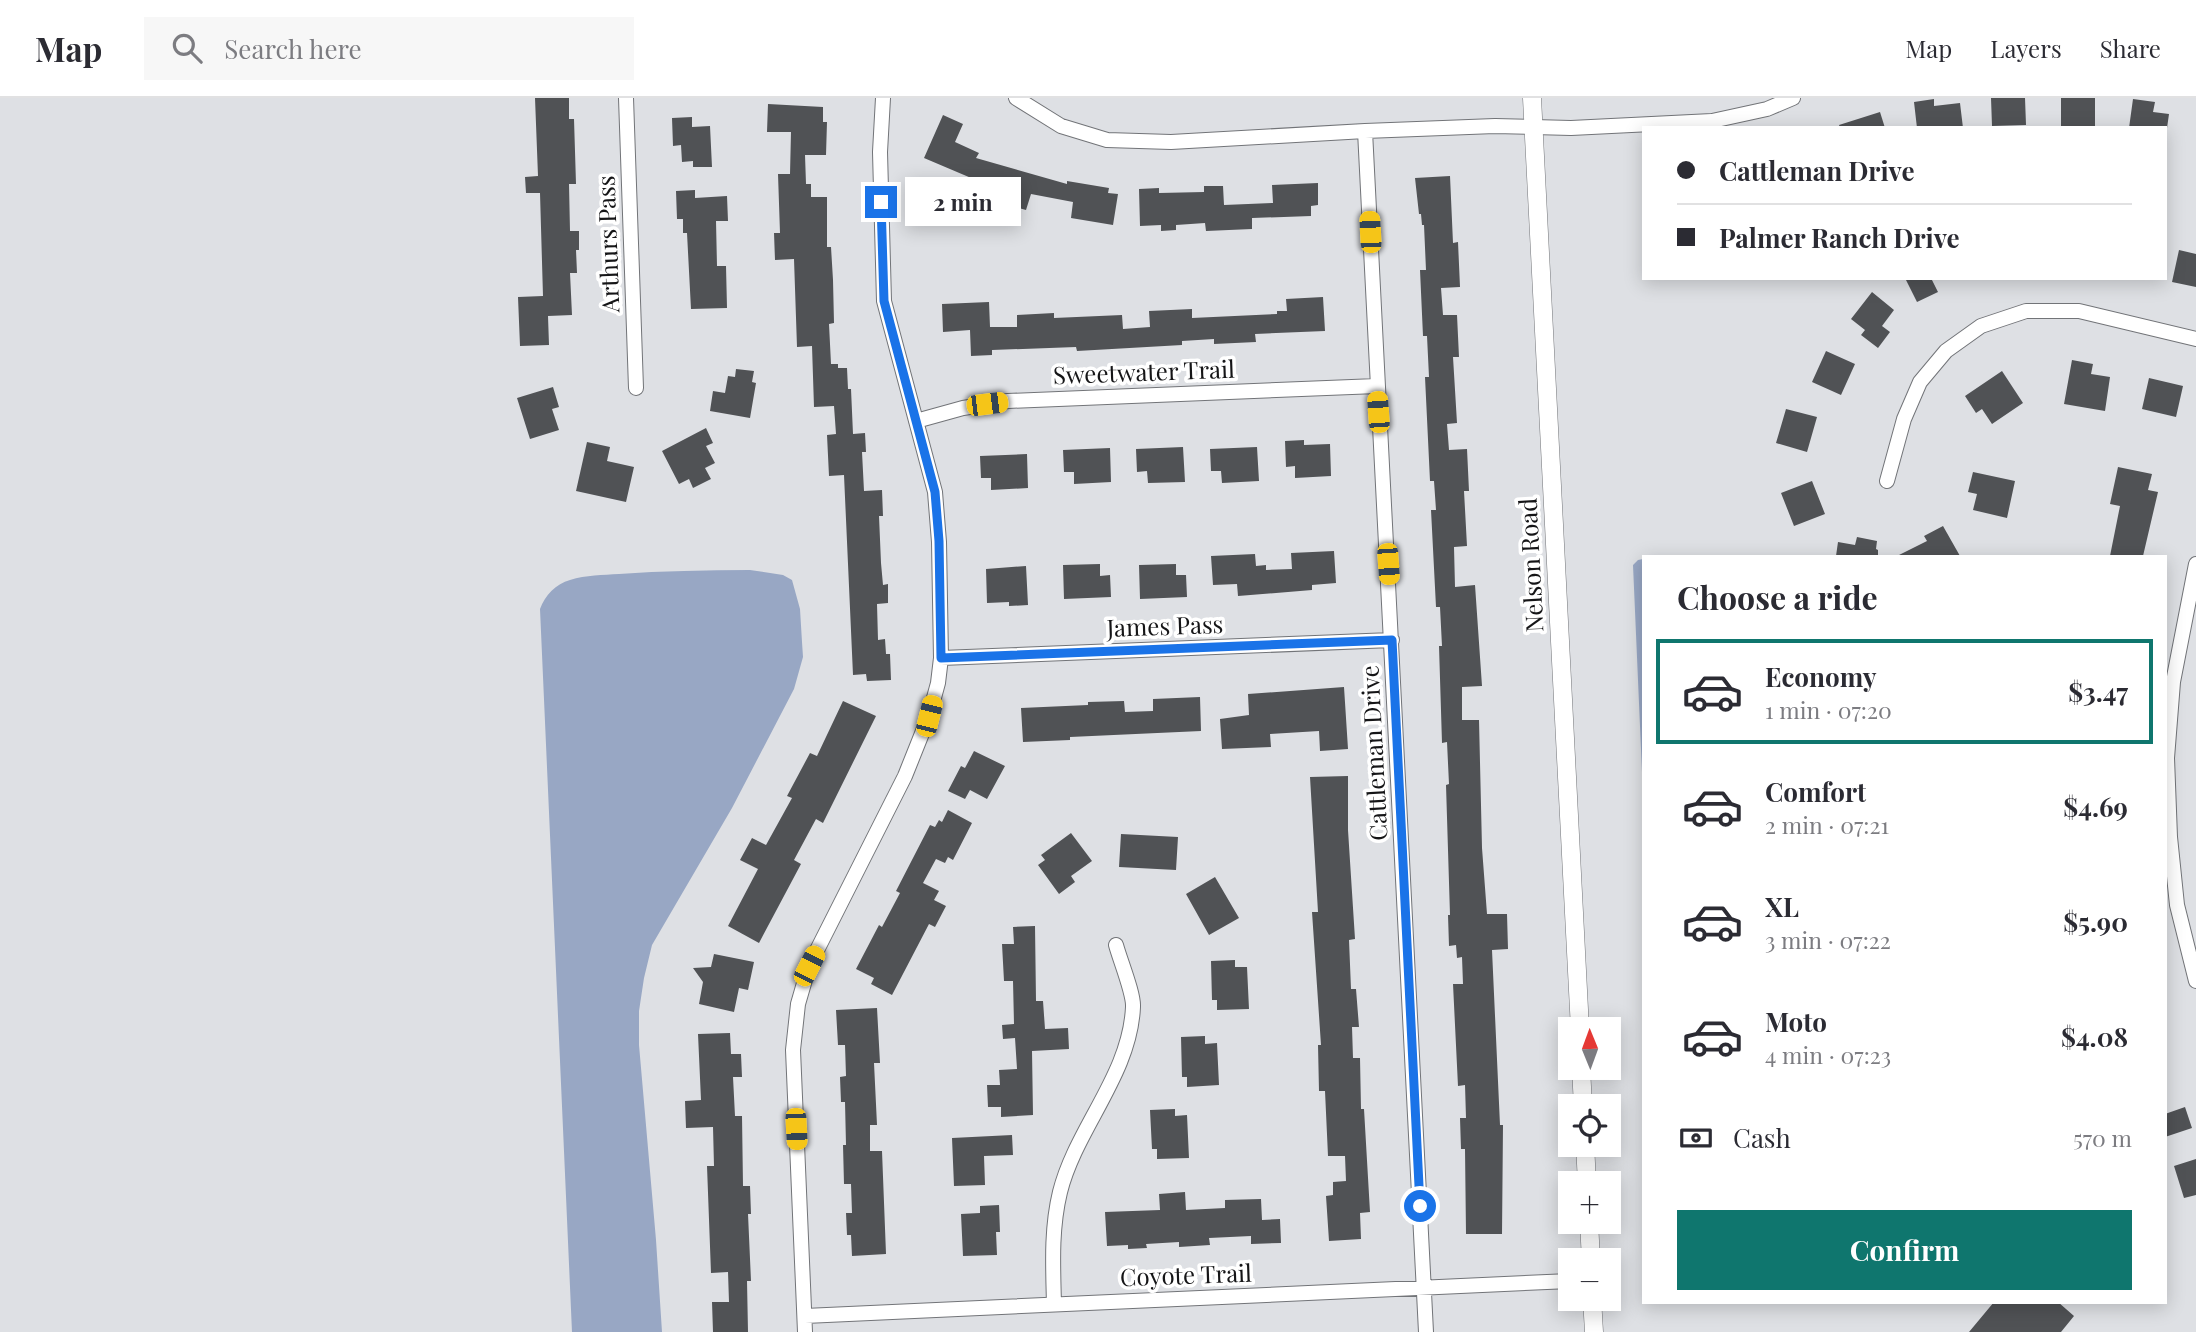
<!DOCTYPE html>
<html lang="en">
<head>
<meta charset="utf-8">
<style>
	:root { --surface:#fff; --page:#f7f7f7; --text:#2b2b33; --muted:#7c7c81; --line:#e1e1e2; --accent:#0f766e }
	body { margin:0; font-family:"Playfair Display",serif; background:var(--page); color:var(--text); height:100vh; display:flex; flex-direction:column; font-size:26px; white-space:nowrap }
	* { box-sizing:border-box; margin:0 }
	p { font-size:23px; color:var(--muted) }
	.icon { flex:none; width:38px; height:38px; fill:none; stroke:currentColor; stroke-width:2; stroke-linecap:round; stroke-linejoin:round }
	.map { position:relative; flex:1; overflow:hidden }
	.drawer { position:absolute; left:1642px; top:457px; width:525px; height:749px; display:flex; flex-direction:column; background:var(--surface); border-radius:0px; box-shadow:0 4px 18px #0003 }
	.drawer>* { flex:none }
	.hud { position:absolute; left:1642px; top:28px; width:525px; height:154px; border-radius:0px; box-shadow:0 4px 18px #0003; display:grid; align-content:center; height:154px; padding:0 35px; background:var(--surface) }
	.needle { width:46px; rotate:359deg }
	.tools { position:absolute; left:1558px; top:919px; display:grid; gap:14px }
	.tools a { display:grid; place-items:center; width:63px; height:63px; border-radius:0px; background:var(--surface); box-shadow:0 4px 18px #0003; font-size:35px }
	.end { position:absolute; width:32px; height:32px; margin:-16px; border:9px solid #1a73e8; background:#fff; box-shadow:0 0 0 4px #fff }
	.from { border-radius:50% }
	.bubble { position:absolute; height:49px; border-radius:0px; background:var(--surface); box-shadow:0 4px 18px #0003; font-size:23px; font-weight:700; line-height:49px; text-align:center }
	.car { position:absolute; width:21px; height:42px; margin:-21px -10px; border-radius:9px; box-shadow:0 0 5px 2px #0007; background:linear-gradient(#f5c518 24%,#345 0 40%,#f5c518 0 76%,#345 0 86%,#f5c518 0) }
	.hud b { display:flex; align-items:center; gap:24px; height:66px; font-size:26px }
	.hud b+b { border-top:2px solid var(--line) }
	.hud i { width:18px; height:18px; background:var(--text) }
	ul { padding:0; list-style:none }
	li { display:flex; align-items:center; gap:21px; height:105px; margin:0 14px 10px; padding:0 21px; border:4px solid transparent; border-radius:0px }
	li div { flex:1 }
	li b { display:block; font-size:26px }
	li em { font-style:normal; font-weight:700 }
	li.selected { border-color:var(--accent) }
	li>.icon { width:63px; height:63px; stroke-width:1.5 }
	h2 { padding:0 35px; font-size:32px; line-height:84px }
	.pay { display:flex; align-items:center; gap:18px; height:77px; padding:0 35px; font-size:26px }
	.pay p { margin-inline-start:auto }
	.cta { display:flex; gap:14px; margin-top:auto; padding:14px 35px }
	.cta a { flex:1; height:80px; border-radius:0px; background:var(--accent); color:#fff; font-size:28px; font-weight:700; line-height:80px; text-align:center }
	header { display:flex; align-items:center; gap:42px; box-sizing:border-box; height:98px; padding:0 35px; background:var(--surface); border-bottom:2px solid var(--line) }
	header strong { font-size:33px }
	nav { display:flex; gap:38px; margin-inline-start:auto; font-size:24px }
	.search { width:490px; height:63px; background:var(--page); display:flex; align-items:center; gap:18px; box-sizing:border-box; padding:0 24px; border-radius:0px; color:var(--muted); font-size:26px }
	.map>svg:first-child { display:block }
	.water { fill:#98a7c4 }
	.building { fill:#505255 }
	.lines { fill:none; stroke-linecap:round; stroke-linejoin:round }
	.minor-casing { stroke:#727478; stroke-width:16 }
	.tertiary-casing { stroke:#727478; stroke-width:19 }
	.minor { stroke:#fff; stroke-width:14 }
	.tertiary { stroke:#fff; stroke-width:18 }
	.route { stroke:#1a73e8; stroke-width:9 }
	.labels { text-anchor:middle; stroke-width:7; stroke-linejoin:round; paint-order:stroke }
	.street-label { font-size:24px; fill:#151517; stroke:#fff }
</style>
</head>
<body>
<header>
<strong>Map</strong>
<div class="search"><svg class="icon" aria-label="search" viewBox="0 0 24 24"><circle cx="10" cy="10" r="6"/><path d="M15 15l6 6"/></svg>Search here</div>
<nav><a>Map</a><a>Layers</a><a>Share</a></nav>
</header>
<div class="map">
<svg width="2196" height="1234" viewBox="0 0 2196 1234">
	<rect width="100%" height="100%" fill="#dee0e4"/>
	<path class="water" d="M1643 461V697L1633 467 1638 462Z
		M750 472 783 477 792 482 800 511 802 544 803 559 794 591 732 710 652 847 644 880 639 913V947L656 1142 662 1234H572L540 511C545 497 556 486 570 482 586 477 603 477 619 476 662 473 706 472 750 472Z"/>
	<path class="building" d="M535 0H569V21H574L576 86H569L570 133H579V152H576L577 175H570L572 217 548 218 549 247 520 248 518 199 543 198 540 95H526L525 79 538 78Z
		M1991 0H2025L2026 27 1992 28Z
		M2061 0H2095V30H2061Z
		M1934 1V8L1960 5 1963 30H1917L1914 4Z
		M2133 1 2155 4 2153 14 2169 16 2167 30H2129Z
		M768 6 823 9V24H827L826 57H805L806 86H811V99H827V149H831L833 182 834 225 829 226 831 266H838V270H847L848 291H851L853 336 865 335 866 354H862L864 393 882 392 883 418H879L881 465 883 487 888 486V505L877 506 878 542 885 541 886 556H890L891 582 867 583 866 576 853 577 844 377 829 378 827 337 836 336 834 308 814 309 812 248 797 249 794 161 775 162 774 135H780L778 76H790L791 34H767Z
		M1880 14 1885 30H1840L1839 27Z
		M943 17 963 26 955 44 979 55 976 60 1067 86V83L1109 90 1108 95 1118 96 1113 127 1071 120 1073 104 1031 96 1026 112 986 101 990 88 924 60Z
		M692 19V29L710 28 712 69H693V63L682 64 681 47 673 48 672 20Z
		M1450 78 1453 145 1458 144 1460 189 1441 190 1443 217H1457L1459 259H1453L1457 325 1447 326 1449 352 1467 351 1469 393H1464L1467 448 1454 449 1455 489 1475 487 1482 588 1462 589V622H1479L1482 750 1487 816H1507L1508 851 1492 852 1500 1027H1503L1502 1136H1466L1465 1051H1461L1460 1020H1466L1465 987 1458 988 1453 886H1463L1462 859 1457 860 1456 847 1449 848 1448 817H1450L1446 687 1449 686 1447 644 1442 645 1439 548H1442L1440 509H1436L1431 412H1436L1434 383H1430L1425 279H1429L1427 238H1423L1420 172H1426L1424 127H1422L1421 116H1419L1415 80Z
		M1318 85V107L1311 108V118L1252 120V131L1206 133 1205 125 1176 127V132L1161 133V127L1140 128 1139 91 1159 90V95L1204 94V88H1223L1224 107 1273 105 1272 87Z
		M695 92V100L727 98 728 123H716L717 168H726L727 210 691 211 687 135H683V121H677L676 93Z
		M2179 152 2196 156V189L2172 184Z
		M1905 180H1931L1938 194 1917 204Z
		M1872 194 1894 212 1882 228 1890 234 1878 250 1861 237 1865 232 1851 221Z
		M1323 199 1325 233 1255 236 1256 244 1214 246V241L1182 243V247L1077 253 1076 249 992 252V257L971 258 970 232 943 234 942 206 989 204 990 229H1017V217L1054 215V220L1122 217 1123 231 1150 229 1149 213 1192 211V220L1277 216V213H1287L1286 201Z
		M1826 253 1855 266 1841 297 1812 284Z
		M2072 262 2093 266 2091 276 2110 279 2105 313 2064 306Z
		M736 271 754 273 752 284 756 285 750 320 710 313 713 293 725 295 728 278 735 279Z
		M2002 273 2023 305 1992 326 1982 311 1976 315 1965 298Z
		M2149 280 2183 288 2176 319 2142 311Z
		M553 289 559 309 552 311 559 332 530 341 517 300Z
		M1786 311 1817 319 1807 354 1776 345Z
		M706 330 713 345 706 348 715 365 705 370 711 381 693 390 689 381 679 386 662 353Z
		M1304 342V347L1330 346 1331 378 1295 380V368L1286 369 1285 343Z
		M587 344 610 349 607 363 634 369 626 404 576 393Z
		M1183 349 1185 384 1148 385 1147 373 1137 374 1136 351Z
		M1257 349 1259 383 1222 385 1221 373H1211L1210 351Z
		M1110 350 1111 384 1074 386V374H1064L1063 352Z
		M1027 356 1028 390 991 392V380H981L980 358Z
		M2118 369 2152 376 2148 392 2158 394 2143 458H2110L2120 408 2110 406Z
		M1973 374 2015 383 2007 420 1973 412 1977 396 1968 394Z
		M1812 383 1825 416 1794 428 1781 395Z
		M1943 428 1960 458H1897L1927 443 1924 438Z
		M1857 439 1877 443 1876 451 1878 452V458H1836L1838 444 1855 447Z
		M1334 453 1336 485 1312 487V492L1238 498 1237 486 1213 487 1211 458 1255 456 1256 468 1266 467V472L1292 471 1291 455Z
		M1100 466V478L1110 477 1111 499 1064 501 1063 467Z
		M1176 466V477H1186L1187 499 1140 501 1139 467Z
		M1026 468 1028 507 1009 508V504L987 505 986 471Z
		M1344 589 1348 651 1320 653 1319 633 1270 636 1271 649 1222 651 1220 621 1249 617 1248 596Z
		M1200 599 1201 633 1070 639V642L1023 644 1021 610 1088 607V604L1124 603 1125 614 1153 613V601Z
		M843 603 876 618 823 725 816 721 794 762 801 766 759 845 728 828 758 771 740 762 752 740 766 747 792 700 787 698 810 655 817 658Z
		M974 653 1005 668 987 701 970 692 965 701 948 693 961 668 965 670Z
		M1348 678V732L1355 841 1349 842 1351 891H1356L1359 929H1352L1353 960H1360L1361 1011H1364L1370 1114 1360 1115 1361 1141 1329 1143 1326 1098 1333 1097V1084L1346 1083 1345 1058H1328L1325 993H1319L1318 947H1321L1312 814H1318L1310 679Z
		M948 712 972 725 953 762 948 759 945 765 936 761 923 785 939 793 934 802 946 808 935 829 929 826 892 897 871 886 874 880 856 871 879 827 882 829 900 795 896 793 930 727 935 729 939 722 942 724Z
		M1071 735 1092 763 1071 778 1075 784 1059 796 1038 767 1045 762 1041 757Z
		M1121 736 1178 739 1176 772 1119 769Z
		M1215 779 1239 820 1209 837 1186 796Z
		M1035 828 1036 903H1043L1045 931 1068 930 1069 951 1032 953 1033 1017 1001 1019V1009H988L987 987H1000L999 972 1017 971 1015 940 1003 941 1002 927 1014 926 1013 883H1004L1002 846H1014L1013 829Z
		M714 856 754 864 748 892 739 890 734 914 699 906 703 884 693 870 711 869Z
		M1235 862V869H1247L1249 911 1217 912V902H1212L1211 863Z
		M877 910 880 965H874L877 1027H870V1053H882L886 1156 852 1158 851 1137H847L846 1115H852L851 1086H844L843 1047H846L845 1004H841L840 979 846 978 845 947H838L836 912Z
		M730 935 731 956H741L742 979H733L735 1018H742L743 1088H750L751 1116H748L751 1183H747L748 1234H713L712 1204H729L728 1174 711 1175 707 1068H714L713 1029 686 1030 685 1003 701 1002 698 936Z
		M1205 938V946L1217 945 1219 987 1187 989V979H1182L1181 939Z
		M2185 1009 2192 1030 2165 1039V1016Z
		M1175 1011V1018L1187 1017 1189 1060 1157 1061V1051H1152L1150 1012Z
		M1012 1037 1013 1057 984 1058 985 1087 954 1088 952 1040Z
		M2196 1061V1097L2184 1100 2174 1068Z
		M1185 1094 1186 1112 1225 1110V1102L1261 1101 1262 1122 1280 1121 1281 1145 1251 1146V1138L1209 1140 1210 1147 1179 1149V1144L1146 1146 1147 1150 1128 1151V1147L1107 1148 1105 1114 1160 1112 1159 1096Z
		M999 1107 1000 1134H996L997 1157 963 1158 961 1116 980 1115V1108Z
		M1994 1204H2058L2074 1218 2061 1234H1969Z"/>
	<g class="lines">
		<defs>
			<path id="minor" d="M626 0 636 290
				M1016 0 1061 28 1107 42 1171 44 1365 33 1495 28 1571 30 1712 23 1767 11 1793 0
				M1365 33 1426 1234
				M916 323 963 310 1008 303 1377 288
				M1887 383 1904 321 1920 284 1946 253 1981 228 2026 213H2079L2196 241
				M2196 466 2173 584 2167 660 2170 739 2177 807 2196 883
				M941 560 1392 542
				M1054 1206C1053 1168 1051 1131 1060 1094 1076 1030 1130 977 1133 909 1134 896 1120 862 1116 847
				M805 1218 1570 1183
				M805 1234 793 952 798 906 809 868 905 678 929 618 938 585 941 560 939 444 935 394 884 203 880 54 883 0"/>
			<path id="tertiary" d="M1532 0 1580 931
				M1581 970 1583 1008
				M1585 1046 1587 1085
				M1589 1124 1591 1162
				M1592 1200 1594 1234"/>
		</defs>
		<use href="#minor" class="minor-casing"/>
		<use href="#tertiary" class="tertiary-casing"/>
		<use href="#minor" class="minor"/>
		<use href="#tertiary" class="tertiary"/>
	</g>
	<g class="lines">
		<path class="route" d="M881 104 884 203 935 394 939 443 941 560 1392 542 1420 1108"/>
	</g>
	<g class="labels">
		<g class="street-label">
			<text transform="translate(609 146) rotate(-92)" y="8">Arthurs Pass</text>
			<text transform="translate(1144 275) rotate(-2)" y="8">Sweetwater Trail</text>
			<text transform="translate(1532 467) rotate(-93)" y="8">Nelson Road</text>
			<text transform="translate(1165 529) rotate(-2)" y="8">James Pass</text>
			<text transform="translate(1375 655) rotate(-93)" y="8">Cattleman Drive</text>
			<text transform="translate(1186 1178) rotate(-2)" y="8">Coyote Trail</text>
		</g>
	</g>
</svg>
<div class="tools">
<a><svg class="needle" viewBox="-14 -14 28 28"><path d="M0-13l5 13h-10z" fill="#e53935"/><path d="M0 13l5-13h-10z" fill="#7c7c81"/></svg></a>
<a><svg class="icon" aria-label="locate" viewBox="0 0 24 24"><circle cx="12" cy="12" r="6"/><path d="M12 2v4M12 18v4M2 12h4M18 12h4"/></svg></a>
<a>+</a>
<a>−</a>
</div>
<i class="end from" style="left:1420px;top:1108px"></i>
<i class="end" style="left:881px;top:104px"></i>
<div class="bubble" style="left:905px;top:79px;width:116px">2 min</div>
<i class="car" style="left:1370px;top:134px;rotate:357deg"></i>
<i class="car" style="left:987px;top:306px;rotate:83deg"></i>
<i class="car" style="left:1378px;top:314px;rotate:356deg"></i>
<i class="car" style="left:1388px;top:466px;rotate:176deg"></i>
<i class="car" style="left:929px;top:618px;rotate:14deg"></i>
<i class="car" style="left:809px;top:868px;rotate:27deg"></i>
<i class="car" style="left:796px;top:1031px;rotate:177deg"></i>
<div class="hud">
<b><i class="from"></i>Cattleman Drive</b>
<b><i></i>Palmer Ranch Drive</b>
</div>
<section class="drawer">
<h2>Choose a ride</h2>
<ul>
<li class="selected"><svg class="icon" aria-label="car" viewBox="0 0 24 24"><path d="M5 17H2v-5l4-1 3-4h7l3 4 3 1v5h-3M9 17h6M6 11h13"/><circle cx="7" cy="17" r="2"/><circle cx="17" cy="17" r="2"/></svg><div><b>Economy</b><p>1 min · 07:20</p></div><em>$3.47</em></li>
<li><svg class="icon" aria-label="car" viewBox="0 0 24 24"><path d="M5 17H2v-5l4-1 3-4h7l3 4 3 1v5h-3M9 17h6M6 11h13"/><circle cx="7" cy="17" r="2"/><circle cx="17" cy="17" r="2"/></svg><div><b>Comfort</b><p>2 min · 07:21</p></div><em>$4.69</em></li>
<li><svg class="icon" aria-label="car" viewBox="0 0 24 24"><path d="M5 17H2v-5l4-1 3-4h7l3 4 3 1v5h-3M9 17h6M6 11h13"/><circle cx="7" cy="17" r="2"/><circle cx="17" cy="17" r="2"/></svg><div><b>XL</b><p>3 min · 07:22</p></div><em>$5.90</em></li>
<li><svg class="icon" aria-label="car" viewBox="0 0 24 24"><path d="M5 17H2v-5l4-1 3-4h7l3 4 3 1v5h-3M9 17h6M6 11h13"/><circle cx="7" cy="17" r="2"/><circle cx="17" cy="17" r="2"/></svg><div><b>Moto</b><p>4 min · 07:23</p></div><em>$4.08</em></li>
</ul>
<div class="pay"><svg class="icon" aria-label="cash" viewBox="0 0 24 24"><path d="M3 7h18v10H3z"/><circle cx="12" cy="12" r="2"/></svg>Cash<p>570 m</p></div>
<div class="cta"><a>Confirm</a></div>
</section>
</div>
</body>
</html>
